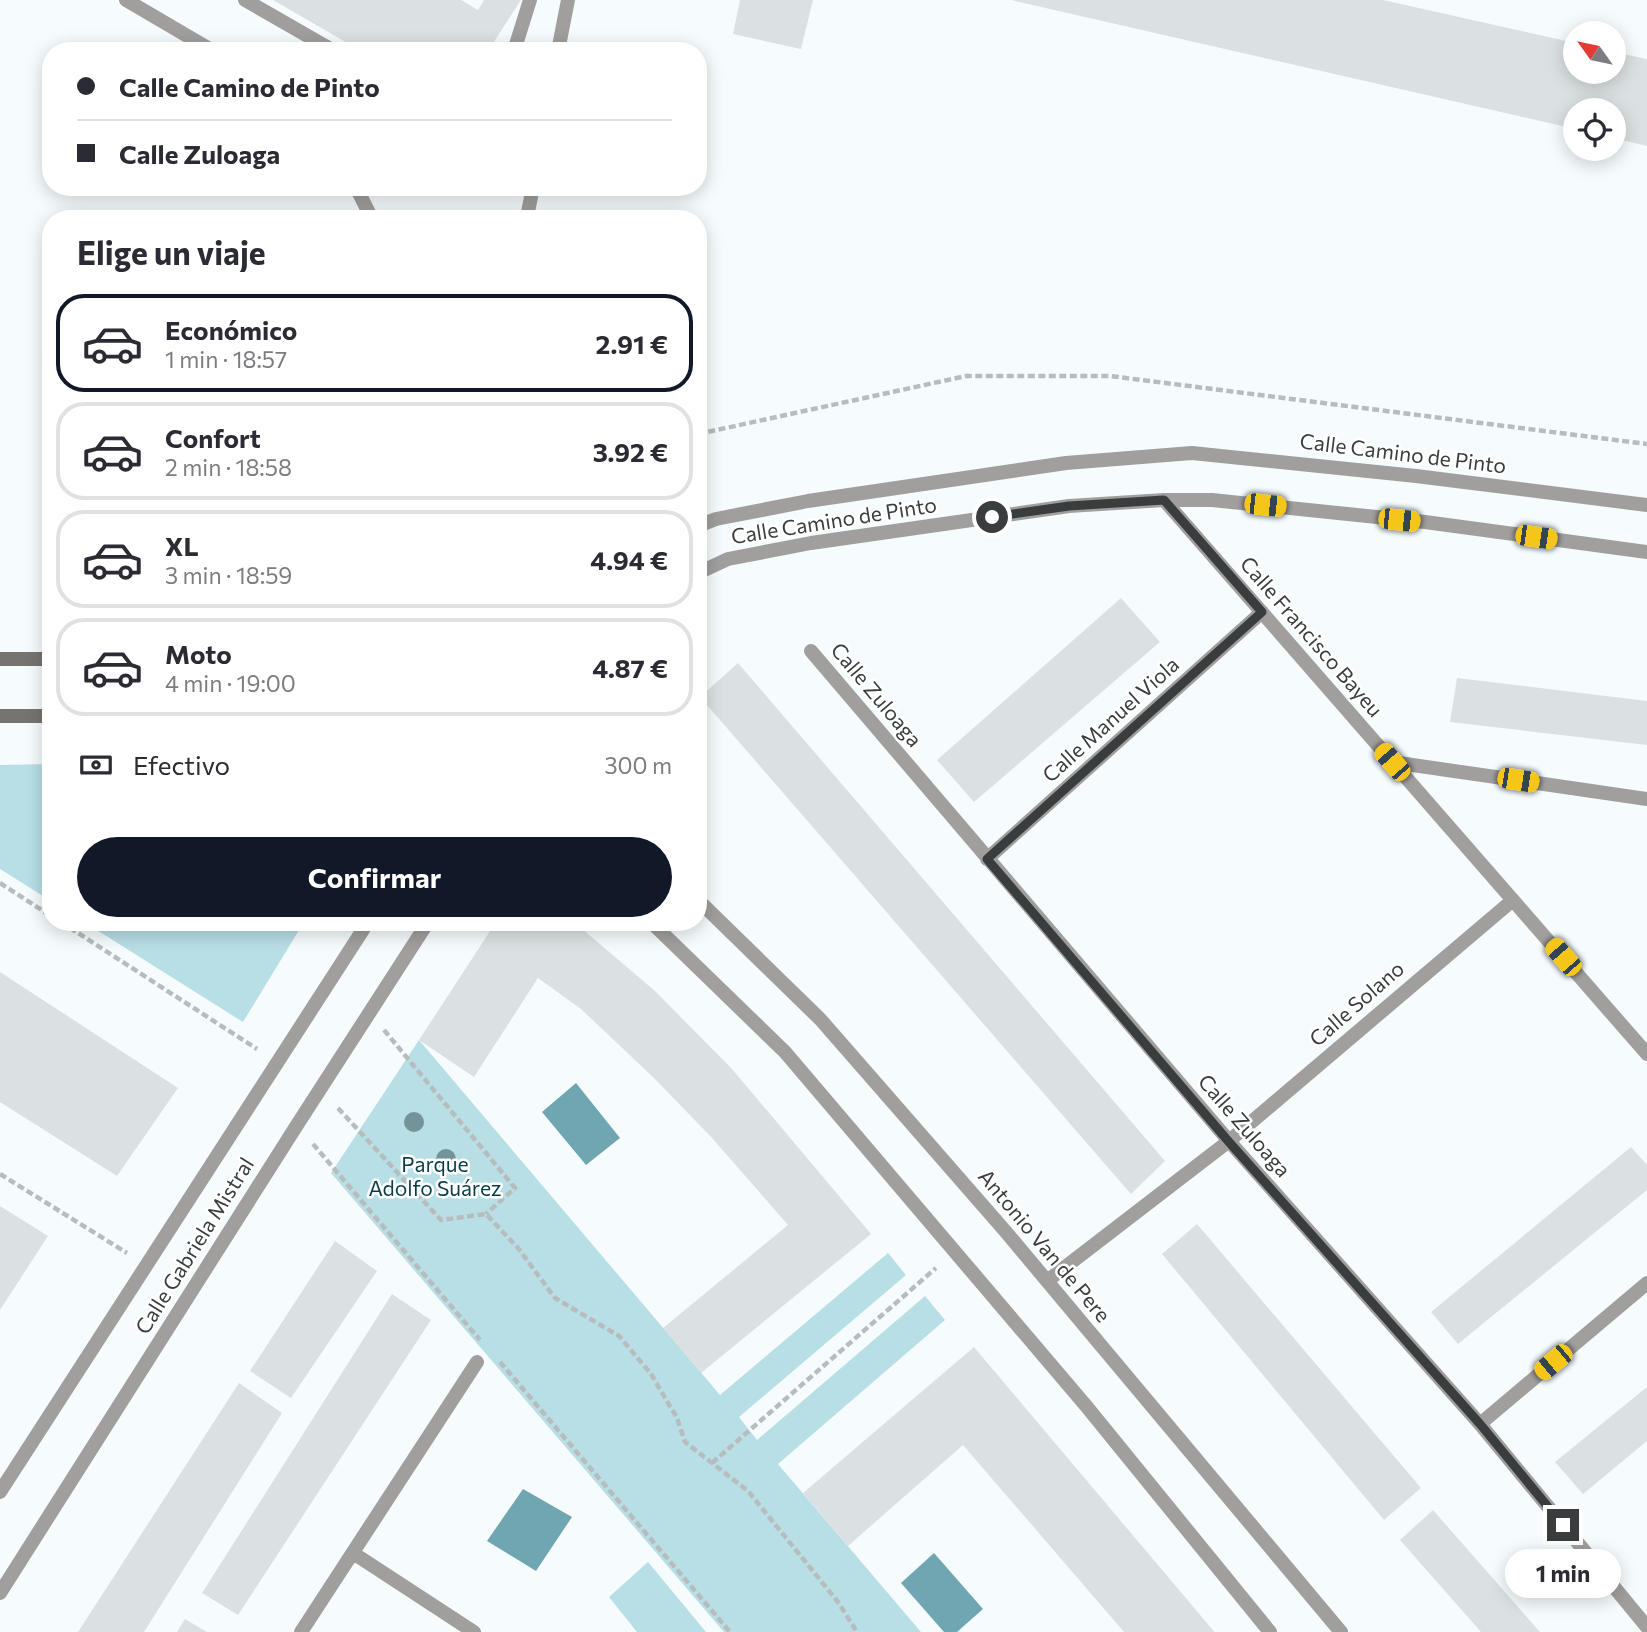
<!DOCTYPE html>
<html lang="es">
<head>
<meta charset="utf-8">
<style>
	:root { --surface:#fff; --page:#f7f7f7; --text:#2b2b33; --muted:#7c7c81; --line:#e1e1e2; --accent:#111827 }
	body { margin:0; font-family:Commissioner,sans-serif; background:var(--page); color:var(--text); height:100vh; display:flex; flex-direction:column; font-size:26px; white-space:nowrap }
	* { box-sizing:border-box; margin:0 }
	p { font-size:23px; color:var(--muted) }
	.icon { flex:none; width:38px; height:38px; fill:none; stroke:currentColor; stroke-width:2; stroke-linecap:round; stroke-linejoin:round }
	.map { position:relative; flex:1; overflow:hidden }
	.panel { position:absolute; left:42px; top:210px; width:665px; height:721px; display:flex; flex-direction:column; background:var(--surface); border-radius:28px; box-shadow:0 4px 18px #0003 }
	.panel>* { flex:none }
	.top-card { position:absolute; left:42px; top:42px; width:665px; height:154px; border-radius:28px; box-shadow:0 4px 18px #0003; display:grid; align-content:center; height:154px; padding:0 35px; background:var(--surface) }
	.needle { width:46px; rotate:303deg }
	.buttons { position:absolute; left:1563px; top:21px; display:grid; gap:14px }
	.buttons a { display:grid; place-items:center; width:63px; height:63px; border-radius:50%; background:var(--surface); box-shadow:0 4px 18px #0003; font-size:35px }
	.end { position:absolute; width:32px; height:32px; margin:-16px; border:9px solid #3a3d3d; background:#fff; box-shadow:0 0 0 4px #fff }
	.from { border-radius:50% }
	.bubble { position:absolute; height:49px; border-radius:24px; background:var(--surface); box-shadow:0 4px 18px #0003; font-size:23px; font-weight:700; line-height:49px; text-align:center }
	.car { position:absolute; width:21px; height:42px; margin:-21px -10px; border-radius:9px; box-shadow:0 0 5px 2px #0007; background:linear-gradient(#f5c518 24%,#345 0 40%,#f5c518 0 76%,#345 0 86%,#f5c518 0) }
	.top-card b { display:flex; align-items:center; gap:24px; height:66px; font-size:26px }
	.top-card b+b { border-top:2px solid var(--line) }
	.top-card i { width:18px; height:18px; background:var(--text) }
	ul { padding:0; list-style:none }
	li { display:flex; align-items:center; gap:21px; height:98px; margin:0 14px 10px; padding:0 21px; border:4px solid var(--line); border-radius:28px }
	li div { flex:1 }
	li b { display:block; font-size:26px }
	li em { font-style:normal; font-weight:700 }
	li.on { border-color:var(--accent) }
	li>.icon { width:63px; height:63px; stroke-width:1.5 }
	h2 { padding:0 35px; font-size:32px; line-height:84px }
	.pay { display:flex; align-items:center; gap:18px; height:77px; padding:0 35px; font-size:26px }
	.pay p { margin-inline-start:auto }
	.primary-button { display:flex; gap:14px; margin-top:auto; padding:14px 35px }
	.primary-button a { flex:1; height:80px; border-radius:42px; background:var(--accent); color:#fff; font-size:28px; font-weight:700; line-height:80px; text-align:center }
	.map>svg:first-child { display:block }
	.green { fill:#b8dee6 }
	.water { fill:#6fa6b2 }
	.building { fill:#dbe1e2 }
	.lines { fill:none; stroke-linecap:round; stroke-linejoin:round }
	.path { stroke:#b7bcbe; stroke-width:4.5; stroke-dasharray:7 3.5; stroke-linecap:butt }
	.lane { stroke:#a19f9e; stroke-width:14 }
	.street { stroke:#a19f9e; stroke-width:14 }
	.secondary { stroke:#767471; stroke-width:14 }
	.tree { fill:#749399 }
	.route { stroke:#3a3d3d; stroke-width:9 }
	.labels { text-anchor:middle; stroke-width:5; stroke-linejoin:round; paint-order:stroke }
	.street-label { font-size:21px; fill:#3a3d3d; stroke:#fff }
	.park-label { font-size:21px; fill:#093d47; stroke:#fff }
</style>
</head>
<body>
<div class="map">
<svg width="1647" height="1632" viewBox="0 0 1647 1632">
	<rect width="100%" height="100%" fill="#f6fcfe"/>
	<path class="green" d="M51 764V901L0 869V765Z
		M84 922H304L243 1022Z
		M419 1040 720 1395 888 1253 906 1275 739 1417 757 1440 925 1296 945 1320 778 1464 921 1632H724L331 1173Z
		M648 1562 706 1632H637L609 1597Z"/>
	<path class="water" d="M576 1083 620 1138 586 1165 542 1112Z
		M523 1489 572 1517 536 1571 487 1541Z
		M934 1553 983 1609 957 1632H944L901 1583Z"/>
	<path class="building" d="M273 0H461L478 10 484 0H521L488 51H361Z
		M740 0H813L801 49 733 34Z
		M1011 0H1383L1575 43V72H1614V52L1647 59V146L1614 138V110H1575V129Z
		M1121 598 1160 642 974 802 937 760Z
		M738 663 1165 1161 1131 1194 700 697Z
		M1457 678 1647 701V745L1450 722Z
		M496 922H574L655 991 732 1069 871 1234 701 1373 663 1328 788 1225 713 1139 655 1079 581 1009 538 978 474 1077 419 1040Z
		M0 972 178 1088 117 1176 0 1102Z
		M1631 1147 1647 1165V1190L1458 1344 1431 1312Z
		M0 1206 48 1236 0 1310Z
		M1197 1224 1421 1488 1384 1520 1162 1254Z
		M335 1241 377 1271 291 1398 250 1371Z
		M392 1294 431 1320 238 1615 202 1593Z
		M974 1347 1212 1629 1214 1632H1124L963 1445 848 1546 803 1493Z
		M239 1383 282 1413 144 1632H78Z
		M1647 1387V1441L1583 1494 1555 1462Z
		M1433 1510 1540 1632H1481L1400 1540Z
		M185 1619 207 1632H177Z"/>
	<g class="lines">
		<path class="path" d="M698 434 966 376H1110L1647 444
			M0 883 51 916
			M61 922 257 1049
			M384 1030 515 1188 486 1214
			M338 1108 441 1220 486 1214 518 1248 555 1298 619 1336 651 1374 677 1418 685 1442 748 1491 838 1602 857 1632
			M313 1144 480 1340
			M0 1174 127 1253
			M500 1362 730 1632
			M712 1463 936 1268"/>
		<path class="lane" d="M245 0 334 51
			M514 51 530 0
			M558 51 568 0
			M527 217 533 187"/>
		<path class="street" d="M126 0 213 51
			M356 187 372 219
			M1164 500 1647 1054
			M698 526 716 519 808 501 1066 463 1192 453 1416 476 1647 505
			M698 573 728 559 811 543 1069 506 1164 500H1212L1425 522 1647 552
			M811 651 1229 1141 1480 1424 1647 1627
			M1392 762 1647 799
			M987 859 1262 612
			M698 900 820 1019 1006 1232 1341 1632
			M651 922 785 1052 1087 1407 1270 1632
			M1047 1281 1229 1141 1513 900
			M1480 1424 1647 1283
			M0 1492 368 922
			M353 1553 474 1632
			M0 1593 297 1125 428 922
			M301 1632 477 1362"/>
		<path class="secondary" d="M0 659H51
			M0 716H51"/>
	</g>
	<g class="tree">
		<circle cx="414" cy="1122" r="10"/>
		<circle cx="446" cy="1159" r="10"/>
	</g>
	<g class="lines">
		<path class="route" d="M992 517 1069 506 1164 500 1262 612 987 859 1229 1142 1480 1424 1563 1525"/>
	</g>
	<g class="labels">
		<g class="street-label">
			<text transform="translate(1403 454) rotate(7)" y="7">Calle Camino de Pinto</text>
			<text transform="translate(834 521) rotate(-9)" y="7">Calle Camino de Pinto</text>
			<text transform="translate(1311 637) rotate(49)" y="7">Calle Francisco Bayeu</text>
			<text transform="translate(876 695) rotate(50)" y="7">Calle Zuloaga</text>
			<text transform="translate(1111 720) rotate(-42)" y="7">Calle Manuel Viola</text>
			<text transform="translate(1357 1004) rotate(-41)" y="7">Calle Solano</text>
			<text transform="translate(1244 1126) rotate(49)" y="7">Calle Zuloaga</text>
			<text transform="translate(195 1246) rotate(-58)" y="7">Calle Gabriela Mistral</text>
			<text transform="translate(1044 1246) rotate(50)" y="7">Antonio Van de Pere</text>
		</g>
		<g class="park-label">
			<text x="435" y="1172">Parque<tspan x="435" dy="24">Adolfo Suárez</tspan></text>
		</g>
	</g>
</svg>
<div class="buttons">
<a><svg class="needle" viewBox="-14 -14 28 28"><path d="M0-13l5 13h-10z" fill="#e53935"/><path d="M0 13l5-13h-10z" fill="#7c7c81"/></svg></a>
<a><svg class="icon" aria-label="locate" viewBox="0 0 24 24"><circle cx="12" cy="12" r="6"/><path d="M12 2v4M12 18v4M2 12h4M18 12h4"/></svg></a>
</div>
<i class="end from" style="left:992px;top:517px"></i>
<i class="end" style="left:1563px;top:1525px"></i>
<div class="bubble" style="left:1505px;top:1549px;width:116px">1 min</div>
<i class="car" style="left:1265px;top:505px;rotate:96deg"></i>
<i class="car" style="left:1399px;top:520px;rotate:96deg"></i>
<i class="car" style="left:1536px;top:537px;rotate:98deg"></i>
<i class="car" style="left:1392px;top:762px;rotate:319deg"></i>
<i class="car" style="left:1518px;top:780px;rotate:99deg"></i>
<i class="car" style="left:1563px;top:957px;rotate:319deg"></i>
<i class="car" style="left:1553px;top:1362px;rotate:230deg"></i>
<div class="top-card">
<b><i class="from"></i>Calle Camino de Pinto</b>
<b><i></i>Calle Zuloaga</b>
</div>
<section class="panel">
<h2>Elige un viaje</h2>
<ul>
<li class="on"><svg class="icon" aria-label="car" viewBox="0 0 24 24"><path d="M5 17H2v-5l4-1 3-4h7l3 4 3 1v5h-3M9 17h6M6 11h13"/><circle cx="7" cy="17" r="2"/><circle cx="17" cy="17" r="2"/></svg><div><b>Económico</b><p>1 min · 18:57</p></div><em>2.91 €</em></li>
<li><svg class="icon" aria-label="car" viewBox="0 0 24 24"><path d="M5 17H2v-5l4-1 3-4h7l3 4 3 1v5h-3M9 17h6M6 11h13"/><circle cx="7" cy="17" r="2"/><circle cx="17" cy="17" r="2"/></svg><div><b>Confort</b><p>2 min · 18:58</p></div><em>3.92 €</em></li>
<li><svg class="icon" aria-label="car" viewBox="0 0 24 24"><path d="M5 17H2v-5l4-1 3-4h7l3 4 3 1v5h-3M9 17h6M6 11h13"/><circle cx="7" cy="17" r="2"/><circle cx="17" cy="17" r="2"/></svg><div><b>XL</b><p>3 min · 18:59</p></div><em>4.94 €</em></li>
<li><svg class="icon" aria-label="car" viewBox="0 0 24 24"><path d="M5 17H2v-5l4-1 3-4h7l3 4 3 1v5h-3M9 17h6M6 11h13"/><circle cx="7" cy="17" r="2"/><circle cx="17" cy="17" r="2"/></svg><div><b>Moto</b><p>4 min · 19:00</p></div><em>4.87 €</em></li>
</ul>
<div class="pay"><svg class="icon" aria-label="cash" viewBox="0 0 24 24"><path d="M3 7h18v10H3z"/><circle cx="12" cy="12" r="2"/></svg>Efectivo<p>300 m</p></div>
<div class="primary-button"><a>Confirmar</a></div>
</section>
</div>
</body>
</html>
